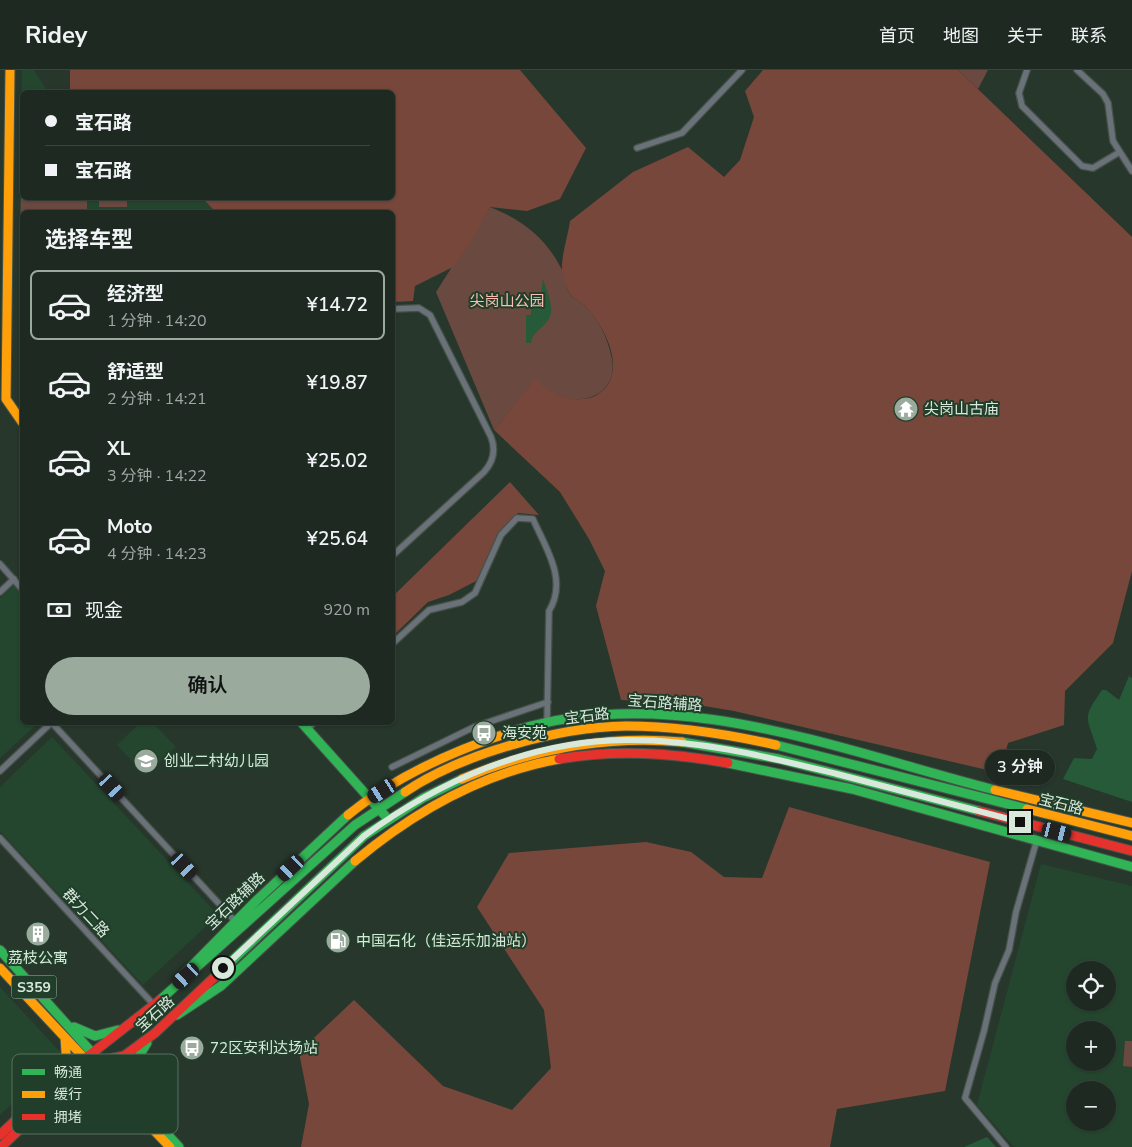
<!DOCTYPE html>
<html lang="zh">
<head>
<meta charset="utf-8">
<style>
	:root { --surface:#1d2921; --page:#25312a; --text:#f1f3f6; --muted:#a0a6a5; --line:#3b453f; --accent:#9aab9e }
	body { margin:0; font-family:"Nunito Sans","Noto Sans SC",sans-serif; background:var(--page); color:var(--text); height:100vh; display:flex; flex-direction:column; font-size:19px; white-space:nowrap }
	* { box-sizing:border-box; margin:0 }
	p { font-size:16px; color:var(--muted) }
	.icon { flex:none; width:28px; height:28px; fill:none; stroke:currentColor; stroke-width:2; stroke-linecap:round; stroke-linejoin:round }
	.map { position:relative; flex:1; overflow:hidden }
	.panel { position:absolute; left:20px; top:140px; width:375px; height:515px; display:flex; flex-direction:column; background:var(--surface); border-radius:8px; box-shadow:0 1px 4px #0004,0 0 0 1px var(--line) }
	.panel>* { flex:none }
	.top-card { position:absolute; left:20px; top:20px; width:375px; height:110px; border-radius:8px; box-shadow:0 1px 4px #0004,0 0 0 1px var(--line); display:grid; align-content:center; height:110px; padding:0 25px; background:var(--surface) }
	.fabs { position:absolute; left:1066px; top:891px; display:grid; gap:10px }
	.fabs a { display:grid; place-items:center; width:50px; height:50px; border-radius:50%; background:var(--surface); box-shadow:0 1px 4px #0004,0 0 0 1px var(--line); font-size:25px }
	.end { position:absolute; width:22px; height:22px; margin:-11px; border:6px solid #d8e9dc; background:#111; box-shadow:0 0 0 2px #111 }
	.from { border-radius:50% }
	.bubble { position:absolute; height:35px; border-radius:18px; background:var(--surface); box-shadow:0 1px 4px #0004,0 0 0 1px var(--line); font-size:16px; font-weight:600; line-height:35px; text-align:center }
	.car { position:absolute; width:15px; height:30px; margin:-15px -8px; border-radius:6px; box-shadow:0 0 4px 1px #0007; background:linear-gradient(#222 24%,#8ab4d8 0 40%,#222 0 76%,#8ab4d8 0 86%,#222 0) }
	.top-card b { display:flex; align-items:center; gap:18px; height:48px; font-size:19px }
	.top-card b+b { border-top:1px solid var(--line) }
	.top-card i { width:12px; height:12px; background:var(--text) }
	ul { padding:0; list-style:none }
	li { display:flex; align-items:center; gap:15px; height:70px; margin:0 10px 8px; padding:0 15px; border:2px solid transparent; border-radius:8px }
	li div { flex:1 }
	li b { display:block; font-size:19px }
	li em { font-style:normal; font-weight:600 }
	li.active { border-color:var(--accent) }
	li>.icon { width:45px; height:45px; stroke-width:1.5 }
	h2 { padding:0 25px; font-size:22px; line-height:60px }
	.pay { display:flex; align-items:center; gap:12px; height:55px; padding:0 25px; font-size:19px }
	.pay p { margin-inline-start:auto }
	.primary-button { display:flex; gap:10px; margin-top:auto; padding:10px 25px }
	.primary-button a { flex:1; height:58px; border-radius:30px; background:var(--accent); color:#111; font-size:20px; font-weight:600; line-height:58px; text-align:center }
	header { display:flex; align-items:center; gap:30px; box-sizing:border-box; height:70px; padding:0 25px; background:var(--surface); border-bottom:1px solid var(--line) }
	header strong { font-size:24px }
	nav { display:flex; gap:28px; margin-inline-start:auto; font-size:18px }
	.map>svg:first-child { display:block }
	.built { fill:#24462f; fill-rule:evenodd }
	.green { fill:#6a4940 }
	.forest { fill:#78473b }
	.water { fill:#265a39 }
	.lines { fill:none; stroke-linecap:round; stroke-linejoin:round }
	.street-casing { stroke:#455249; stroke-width:8 }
	.fast-casing { stroke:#455249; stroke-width:11 }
	.slow-casing { stroke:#455249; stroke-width:11 }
	.jam-casing { stroke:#455249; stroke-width:11 }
	.street { stroke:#6a7178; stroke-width:5.5 }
	.fast { stroke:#30b455; stroke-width:9 }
	.slow { stroke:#ff9f0a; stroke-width:9 }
	.jam { stroke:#e5322d; stroke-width:9 }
	.route { stroke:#d8e9dc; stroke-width:6 }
	.labels { text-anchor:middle; stroke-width:4; stroke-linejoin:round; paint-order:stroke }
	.shield { fill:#203e29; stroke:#a1b6a6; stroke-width:1 }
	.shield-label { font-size:14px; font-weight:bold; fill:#d8e9dc }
	.park-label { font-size:15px; fill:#f8c0b3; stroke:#203e29 }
	.poi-label { font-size:15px; fill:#d8e9dc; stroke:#203e29; text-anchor:start }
	.street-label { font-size:15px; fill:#d8e9dc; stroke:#203e29 }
	.key { fill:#203e29; stroke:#57715f; stroke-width:1 }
	.key-label { font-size:14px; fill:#d8e9dc }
</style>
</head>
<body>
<header>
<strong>Ridey</strong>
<nav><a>首页</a><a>地图</a><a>关于</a><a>联系</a></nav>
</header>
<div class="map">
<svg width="1132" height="1077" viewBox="0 0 1132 1077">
	<rect width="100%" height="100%" fill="#27372c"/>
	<path class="built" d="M22 0H34L48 22H22V128H202L216 142H22V313L19 298V195Z
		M14 515 22 524V652L38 653 0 688V528Z
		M153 653 176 677 145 705 117 675 140 653Z
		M52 667 218 845 143 915 0 761V717Z
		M1041 794 1132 816V1077H1014L977 1035ZM1075 900H1108V932H1075ZM1075 960H1108V992H1075ZM1075 1020H1108V1052H1075Z
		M0 917 63 985 0 1045Z"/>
	<path class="green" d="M958 0H988L978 19Z
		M22 90V128H87V142H22V175L20 162Z
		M99 128H127V137H99Z
		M490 137C522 150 545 167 561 198 565 205 565 216 569 223 572 228 580 231 584 235 599 249 608 269 612 289 618 323 584 337 557 325 548 322 541 316 535 310L494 360 436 222Z
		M1125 971H1132V997L1123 996Z"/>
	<path class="forest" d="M70 0H520L586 78 560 129 527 141 490 137 472 170 453 197 415 216 413 231 393 232 392 142H216L202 128H392V22H70Z
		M763 0H958L1132 167V501L1113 573 1065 621 1064 655 1008 673 1000 703 734 641 686 633 621 630 596 536 605 501 589 469 560 422 494 360 535 309C547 320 559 328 575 329 587 330 598 327 606 317 624 294 604 256 586 237 582 232 573 229 569 223 566 217 563 206 562 201 561 186 568 166 570 151L633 102 688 77 724 107 740 90 754 47 745 21Z
		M510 412 539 445 518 443 498 463 480 509 449 525 428 532 393 566V526Z
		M789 737 990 792 945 1021 837 1039 830 1077H301L309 1034 299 982 354 930 443 1016 512 1040 551 998 544 940 477 837 509 783 646 772 691 782 724 807 762 808Z"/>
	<path class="water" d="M543 209C547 223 558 242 545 254 539 261 532 263 531 273H526V245H531V238L539 237Z
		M1129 606 1132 608V732L1063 709 1074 688 1092 689 1097 679C1087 646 1081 650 1102 620H1106L1119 630Z
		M987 1067 996 1077H964Z"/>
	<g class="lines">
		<defs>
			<path id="street" d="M1027 0 1019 23 1022 36 1082 96 1093 98 1118 83
				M1077 0 1103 24 1108 33 1113 71 1132 101
				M637 78 682 63 742 0
				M392 239 419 238 430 245 491 367C496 380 494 391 484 402L392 486
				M0 494 22 519
				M0 522 14 509
				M392 574 429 540 462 532 475 523 501 465 517 448 533 449C546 479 568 510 549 541L547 654
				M52 653 234 850
				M307 660 314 652
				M392 697 474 657 548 632
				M0 701 52 652
				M0 768 154 935
				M1006 1077 965 1028 984 961 995 913 1009 880 1016 842 1036 773"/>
			<path id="fast" d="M301 652 388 749
				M517 660C676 612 841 681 995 720
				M682 672 779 689 979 741
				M776 675 1027 739
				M728 693 852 719 1132 797
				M0 880 95 986
				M221 901 364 766 423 728 462 709
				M183 905 257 830 348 745
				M160 930 355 755 405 722
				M177 945 221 916 355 791
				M74 957 95 966 118 960
				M101 992 179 1077
				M135 1031C128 1009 135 991 147 973"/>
			<path id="slow" d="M10 0 6 329 22 352
				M462 709C533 679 605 665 682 672
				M995 720 1132 753
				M405 722C461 684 558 657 626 656 676 656 727 664 776 675
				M1027 739 1132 766
				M348 745C397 705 457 679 517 660
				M355 791C415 741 482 703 559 689
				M0 898 87 991
				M89 993 170 1077
				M62 1005 67 997 65 968"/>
			<path id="jam" d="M559 689C616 679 671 683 728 693
				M979 741 1132 781
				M89 993 124 986 155 963 221 901
				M0 1065 59 1009 160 930
				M1 1077 89 993"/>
		</defs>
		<use href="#street" class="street-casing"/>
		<use href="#fast" class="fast-casing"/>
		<use href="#slow" class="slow-casing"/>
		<use href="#jam" class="jam-casing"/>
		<use href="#street" class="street"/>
		<use href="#fast" class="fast"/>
		<use href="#slow" class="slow"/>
		<use href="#jam" class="jam"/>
	</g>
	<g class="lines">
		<path class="route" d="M223 898 364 766C439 711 530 671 625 670 697 669 768 687 837 704 898 720 959 736 1020 752"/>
	</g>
	<defs>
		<symbol id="temple-disc" viewBox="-11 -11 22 22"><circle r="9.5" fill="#9aab9e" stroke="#203e29"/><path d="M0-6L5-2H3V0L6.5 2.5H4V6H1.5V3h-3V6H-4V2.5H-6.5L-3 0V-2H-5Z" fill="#fff"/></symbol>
		<symbol id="bus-disc" viewBox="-11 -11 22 22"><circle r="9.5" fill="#9aab9e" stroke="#203e29"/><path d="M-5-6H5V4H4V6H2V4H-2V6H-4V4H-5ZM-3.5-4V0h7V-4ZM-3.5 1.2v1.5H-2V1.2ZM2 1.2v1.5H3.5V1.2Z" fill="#fff"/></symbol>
		<symbol id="school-disc" viewBox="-11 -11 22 22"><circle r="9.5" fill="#9aab9e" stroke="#203e29"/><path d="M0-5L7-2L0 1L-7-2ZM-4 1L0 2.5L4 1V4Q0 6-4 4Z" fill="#fff"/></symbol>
		<symbol id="building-disc" viewBox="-11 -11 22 22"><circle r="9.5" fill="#9aab9e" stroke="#203e29"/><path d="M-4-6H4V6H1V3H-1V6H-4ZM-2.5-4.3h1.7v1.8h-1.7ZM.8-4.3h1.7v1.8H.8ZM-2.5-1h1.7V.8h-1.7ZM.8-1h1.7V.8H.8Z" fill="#fff"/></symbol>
		<symbol id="fuel-disc" viewBox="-11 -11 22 22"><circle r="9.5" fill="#9aab9e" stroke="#203e29"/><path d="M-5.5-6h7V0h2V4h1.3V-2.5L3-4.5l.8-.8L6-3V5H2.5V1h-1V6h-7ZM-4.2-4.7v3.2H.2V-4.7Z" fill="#fff"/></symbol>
	</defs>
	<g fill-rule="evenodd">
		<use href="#temple-disc" x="892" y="325" width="28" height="28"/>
		<use href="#bus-disc" x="470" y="649" width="28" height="28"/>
		<use href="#school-disc" x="132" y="677" width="28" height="28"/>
		<use href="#building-disc" x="24" y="850" width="28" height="28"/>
		<use href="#fuel-disc" x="324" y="857" width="28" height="28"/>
		<use href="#bus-disc" x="178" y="964" width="28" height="28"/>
	</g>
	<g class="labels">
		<rect class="shield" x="11.5" y="905.5" width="45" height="23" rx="4"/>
		<g class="shield-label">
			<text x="34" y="922">S359</text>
		</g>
		<g class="park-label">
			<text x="507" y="236">尖岗山公园</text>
		</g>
		<g class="poi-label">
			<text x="924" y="344">尖岗山古庙</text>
			<text x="502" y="668">海安苑</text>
			<text x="164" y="696">创业二村幼儿园</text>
			<text x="356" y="876">中国石化（佳运乐加油站）</text>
			<text x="38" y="893" text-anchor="middle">荔枝公寓</text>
			<text x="210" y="983">72区安利达场站</text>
		</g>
		<g class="street-label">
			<text transform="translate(665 633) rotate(4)" y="5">宝石路辅路</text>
			<text transform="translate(587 646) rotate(-7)" y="5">宝石路</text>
			<text transform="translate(1061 734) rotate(14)" y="5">宝石路</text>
			<text transform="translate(235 831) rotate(-44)" y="5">宝石路辅路</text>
			<text transform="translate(86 843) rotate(47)" y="5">群力二路</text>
			<text transform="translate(155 944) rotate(-42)" y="5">宝石路</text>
		</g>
	</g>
	<rect x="12" y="984" width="166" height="80" rx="8" class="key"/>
	<rect x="22" y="999" width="23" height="6" fill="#30b455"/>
	<rect x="22" y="1021" width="23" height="7" fill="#ff9f0a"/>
	<rect x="22" y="1044" width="23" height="6" fill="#e5322d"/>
	<g class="key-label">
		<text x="54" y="1007">畅通</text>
		<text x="54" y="1029">缓行</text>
		<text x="54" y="1052">拥堵</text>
	</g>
</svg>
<div class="fabs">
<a><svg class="icon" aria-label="locate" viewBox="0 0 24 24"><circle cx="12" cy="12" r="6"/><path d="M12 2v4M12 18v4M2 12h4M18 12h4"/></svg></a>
<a>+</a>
<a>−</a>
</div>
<i class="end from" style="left:223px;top:898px"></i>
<i class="end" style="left:1020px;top:752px"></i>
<div class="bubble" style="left:985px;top:680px;width:70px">3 分钟</div>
<i class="car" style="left:112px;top:717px;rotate:138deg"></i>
<i class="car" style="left:382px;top:721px;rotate:237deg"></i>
<i class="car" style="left:1057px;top:762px;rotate:104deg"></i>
<i class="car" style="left:184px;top:796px;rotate:137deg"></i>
<i class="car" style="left:291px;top:798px;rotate:227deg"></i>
<i class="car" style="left:186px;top:906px;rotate:228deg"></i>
<div class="top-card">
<b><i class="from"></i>宝石路</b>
<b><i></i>宝石路</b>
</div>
<section class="panel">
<h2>选择车型</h2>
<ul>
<li class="active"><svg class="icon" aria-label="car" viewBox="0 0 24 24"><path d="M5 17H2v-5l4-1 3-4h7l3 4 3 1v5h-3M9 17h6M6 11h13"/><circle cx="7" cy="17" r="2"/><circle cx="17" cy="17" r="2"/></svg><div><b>经济型</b><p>1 分钟 · 14:20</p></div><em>¥14.72</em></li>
<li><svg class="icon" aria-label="car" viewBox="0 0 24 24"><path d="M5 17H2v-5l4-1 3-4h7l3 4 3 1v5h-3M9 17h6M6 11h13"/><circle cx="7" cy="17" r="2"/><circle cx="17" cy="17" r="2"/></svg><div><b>舒适型</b><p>2 分钟 · 14:21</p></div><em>¥19.87</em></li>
<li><svg class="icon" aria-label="car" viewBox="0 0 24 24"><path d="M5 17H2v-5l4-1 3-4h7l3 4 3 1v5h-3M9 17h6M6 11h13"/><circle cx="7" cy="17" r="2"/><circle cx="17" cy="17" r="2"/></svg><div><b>XL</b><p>3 分钟 · 14:22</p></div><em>¥25.02</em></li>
<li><svg class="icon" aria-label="car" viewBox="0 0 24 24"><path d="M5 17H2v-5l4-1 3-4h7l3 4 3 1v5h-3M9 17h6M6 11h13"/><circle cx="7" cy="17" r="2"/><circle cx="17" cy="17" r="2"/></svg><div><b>Moto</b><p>4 分钟 · 14:23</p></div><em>¥25.64</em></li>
</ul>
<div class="pay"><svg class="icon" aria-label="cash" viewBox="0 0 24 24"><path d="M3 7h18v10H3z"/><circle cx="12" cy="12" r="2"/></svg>现金<p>920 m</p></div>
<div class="primary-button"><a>确认</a></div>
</section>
</div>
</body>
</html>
